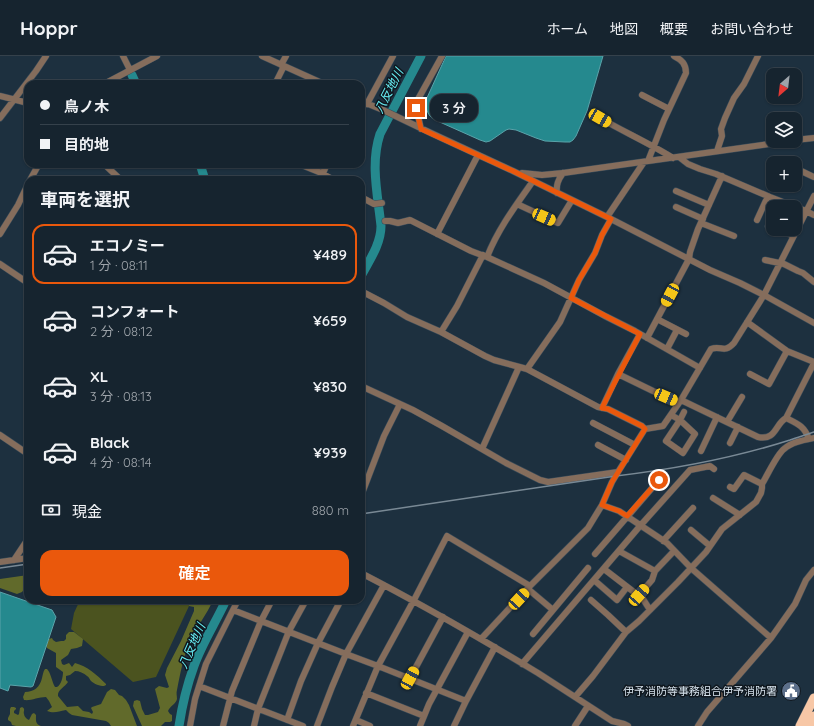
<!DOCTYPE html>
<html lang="ja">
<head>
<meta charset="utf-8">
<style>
	:root { --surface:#16242f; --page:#1f2c37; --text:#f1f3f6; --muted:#9ea4aa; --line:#35414b; --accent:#ea580c }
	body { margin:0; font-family:Quicksand,"Noto Sans JP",sans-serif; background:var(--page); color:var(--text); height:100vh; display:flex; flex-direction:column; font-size:15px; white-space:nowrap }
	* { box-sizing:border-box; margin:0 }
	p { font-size:13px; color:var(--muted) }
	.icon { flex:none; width:22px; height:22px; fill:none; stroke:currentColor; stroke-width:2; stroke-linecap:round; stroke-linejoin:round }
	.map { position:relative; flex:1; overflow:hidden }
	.side { position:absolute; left:24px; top:120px; width:341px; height:428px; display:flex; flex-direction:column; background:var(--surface); border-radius:12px; box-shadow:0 1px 3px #0004,0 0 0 1px var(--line) }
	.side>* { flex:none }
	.banner { position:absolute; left:24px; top:24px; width:341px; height:88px; border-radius:12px; box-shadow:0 1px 3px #0004,0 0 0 1px var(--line); display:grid; align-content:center; height:88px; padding:0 16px; background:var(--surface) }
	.needle { width:26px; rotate:208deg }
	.fabs { position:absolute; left:766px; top:12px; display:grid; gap:8px }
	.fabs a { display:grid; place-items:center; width:36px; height:36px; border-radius:8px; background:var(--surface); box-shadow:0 1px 3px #0004,0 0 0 1px var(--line); font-size:20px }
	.end { position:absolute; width:18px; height:18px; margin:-9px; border:5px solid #ea580c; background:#fff; box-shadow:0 0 0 2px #fff }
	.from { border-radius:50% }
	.bubble { position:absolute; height:28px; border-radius:12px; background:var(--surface); box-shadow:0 1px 3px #0004,0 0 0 1px var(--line); font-size:13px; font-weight:600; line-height:28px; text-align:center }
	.car { position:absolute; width:12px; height:24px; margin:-12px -6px; border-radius:5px; box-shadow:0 0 3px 1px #0007; background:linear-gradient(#f5c518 24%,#345 0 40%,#f5c518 0 76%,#345 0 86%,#f5c518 0) }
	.banner b { display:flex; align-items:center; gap:14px; height:38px; font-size:15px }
	.banner b+b { border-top:1px solid var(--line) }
	.banner i { width:10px; height:10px; background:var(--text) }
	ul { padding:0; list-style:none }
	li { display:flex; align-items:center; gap:12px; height:60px; margin:0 8px 6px; padding:0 8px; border:2px solid transparent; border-radius:12px }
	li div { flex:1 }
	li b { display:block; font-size:15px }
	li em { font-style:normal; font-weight:600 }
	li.selected { border-color:var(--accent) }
	li>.icon { width:36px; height:36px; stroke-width:1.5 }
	h2 { padding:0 16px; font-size:18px; line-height:48px }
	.pay { display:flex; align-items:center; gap:10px; height:44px; padding:0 16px; font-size:15px }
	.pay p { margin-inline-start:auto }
	.button { display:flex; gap:8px; margin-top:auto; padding:8px 16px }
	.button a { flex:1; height:46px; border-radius:12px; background:var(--accent); color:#fff; font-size:16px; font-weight:600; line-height:46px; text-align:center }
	header { display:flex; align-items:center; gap:24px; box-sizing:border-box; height:56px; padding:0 20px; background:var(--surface); border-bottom:1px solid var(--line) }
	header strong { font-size:19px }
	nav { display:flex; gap:22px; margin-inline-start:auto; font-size:14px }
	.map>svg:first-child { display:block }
	.green { fill:#4b531f }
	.forest { fill:#616a2b }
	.water { fill:#25898e; stroke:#5aa3aa }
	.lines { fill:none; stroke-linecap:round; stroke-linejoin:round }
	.river { stroke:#25898e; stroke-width:9 }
	.minor-casing { stroke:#3a4c5a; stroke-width:7 }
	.highway-casing { stroke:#3a4c5a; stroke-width:10 }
	.minor { stroke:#856d5c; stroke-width:6 }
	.highway { stroke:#f7c7a6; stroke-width:9 }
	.rail { stroke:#798995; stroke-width:1.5 }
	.route { stroke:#ea580c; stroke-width:5 }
	.labels { text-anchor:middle; stroke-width:3; stroke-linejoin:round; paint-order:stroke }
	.poi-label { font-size:11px; fill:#d4e0ea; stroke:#0f171e; text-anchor:end }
	.water-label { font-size:12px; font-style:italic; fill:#68f0f7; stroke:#0f171e }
</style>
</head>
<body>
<header>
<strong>Hoppr</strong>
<nav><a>ホーム</a><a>地図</a><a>概要</a><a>お問い合わせ</a></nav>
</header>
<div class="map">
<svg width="814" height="670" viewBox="0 0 814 670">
	<rect width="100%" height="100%" fill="#1d303f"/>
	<path class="green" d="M80 544H185L189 550 156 621 133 626 71 573 74 557Z"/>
	<path class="forest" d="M28 519V528L22 536 17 538 0 532V523Z
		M185 544H213C207 559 195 572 189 588 183 602 180 619 177 634 176 637 177 640 177 643 176 648 170 650 168 655L170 658 172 659V665L170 666H165L161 670H142L133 650 134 645 137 644 140 645 142 653 145 659H148L158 656 160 652 156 637 155 633 159 630 167 632 169 631 165 619 167 612 181 585 194 555V551L189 550Z
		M69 576H74L83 583 82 590 77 592 71 593 68 599 61 604 62 608 64 609 69 607 72 611 75 607C87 610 97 619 106 628V629L104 630C100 630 94 628 91 625 90 624 89 621 87 620 84 617 79 615 75 615L70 619 66 620V624L68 626C65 631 57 634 58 640L67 651 78 650 83 655 89 656 92 658 93 656 91 652 92 651 101 648 107 636 111 633 115 634 119 639 122 640 126 644 129 649 137 670H111L109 667 106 665 72 659 69 657 66 654C58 655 55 658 47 655L52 651 49 645 46 641C38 641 31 645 24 644L23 641 25 636C34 636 40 631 42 622 43 618 43 616 45 613H47C51 617 52 626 55 631H57C61 629 63 621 63 616L56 611V597L47 592 46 590 49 583 52 582 53 584 56 586 61 585H64L66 583V579Z
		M11 651H14L16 652V653L14 655V657L18 659 19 658 20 652 22 651C26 653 23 655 24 658 24 660 26 662 27 663L29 664 32 658 34 657 36 659C36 664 35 668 41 670H16L12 669 11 666 8 664V662L10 658V653Z"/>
	<path class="water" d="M446 0H603L587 55 576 80 573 84 570 86H565L545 85 536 82 516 74 509 73 506 74 490 85 486 86 480 84 433 63C427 58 425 51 426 44Z
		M0 536 52 554 56 561 33 630 31 631 10 629 8 635 0 632Z"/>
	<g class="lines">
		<path class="river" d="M132 19 136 28
			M200 108 205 124
			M361 220C369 205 381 188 381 170 378 140 370 108 380 78L421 0
			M179 670C182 650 187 629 194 610 202 587 216 566 226 544"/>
		<defs>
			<path id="minor" d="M123 0 130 14
				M262 0 324 28
				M281 9 286 0
				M104 28 157 0
				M275 28 284 10
				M642 39 669 53
				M0 40 28 47
				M361 45 383 54 433 78 513 115 611 163 710 214 740 227 764 239 814 267
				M367 48 393 0
				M0 62 36 15 46 0
				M600 62C624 76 649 87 673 102
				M421 73 416 51 417 45 442 0
				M795 84 814 82
				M717 95 722 80 721 73 725 62 734 42 744 28 758 0
				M679 101 688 108 700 113 716 118 770 141 806 155 814 159
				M648 105 664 64 686 17C686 8 682 4 674 0
				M104 108 121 124
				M299 108 319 116 334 124
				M797 113 814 121
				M522 117 542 119 563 117 790 85
				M30 124 39 108
				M320 124 327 108
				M676 135 709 149
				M557 137C556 129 558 124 563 117
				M361 141 374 148 382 147
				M517 148 558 167 572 144
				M676 151 703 163
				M607 161 644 106
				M757 164 768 140
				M385 165H390L398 167 410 164 471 195 487 201 544 227 605 260 635 275 700 312
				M701 167 734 180
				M768 170 773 172
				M776 173 794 180
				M0 178 18 149 28 128
				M437 178 478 99
				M487 201C498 173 516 149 533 125
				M765 204 784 208 798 215 803 217 814 226
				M0 208 28 227
				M361 235 384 247 407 261 441 276 485 300 494 304 527 313 598 351 608 353 642 370 645 373
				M657 263 686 278
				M747 266 787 295 814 306
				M441 276 457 250 483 199
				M647 282 689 203 690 196 698 173 722 120
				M667 293 677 274
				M527 313 560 266 579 224 595 197 602 179 611 163
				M618 318 653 335 678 346
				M750 318 769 328 787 295
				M361 330 413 354 442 370 506 407 540 424 548 426 618 416
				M681 344 758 381C776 385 775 368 786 362L814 307
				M602 352 618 318 640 278
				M671 359 680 364 695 378 683 397 666 385 680 364 684 356
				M786 362C798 368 804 370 809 383
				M727 366 742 341
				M593 367 635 389
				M0 379 28 398
				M730 387 738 371
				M598 389 626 404
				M482 393 519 311
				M701 395 717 361
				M730 431 734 433 744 419 762 428
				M361 440 384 380 400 348
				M713 442 740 459
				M602 449 619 455 667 487 691 512 771 582
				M691 474 710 490
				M663 485 693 452
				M619 495 655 515
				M595 498 659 424
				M14 504 28 483
				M0 506 28 502
				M604 513 643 543 650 554
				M361 517C421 548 480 582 538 617 563 633 587 649 612 665L624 668 628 670
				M594 524 617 544 627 531
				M528 533 553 554
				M639 539 652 524 655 515 674 495
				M591 544 608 559 626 576
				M233 554 346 598 378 610 466 645
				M533 578 588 512
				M481 583 530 530 588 472 602 449 612 426 618 416 645 373 663 370 681 344 711 293C721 289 724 298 734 287L764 239 814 140
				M522 608 640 470 690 414 710 410 714 413
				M410 622 443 561
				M199 630 303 670
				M366 637 424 660
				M575 641 593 620 626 576 639 565 678 526 706 496 722 473 756 446 761 437 762 432V428C767 420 777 398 784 393 792 386 804 384 814 382
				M287 664 301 625 318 587 341 544
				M356 664 370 670
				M190 670 195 643 206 608 238 544
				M223 670 232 635 261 565 272 544
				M254 670 258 653 289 575 306 544
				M317 670 332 631 346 598 384 529
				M353 670 378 610 414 544 447 480 530 530
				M420 670 429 648 468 576
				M454 670 466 645 495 591
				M575 670 588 650
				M698 670 707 656 771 582 795 548 806 524 814 514"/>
			<path id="highway" d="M800 670 814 642
				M809 670 814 660"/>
		</defs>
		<use href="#minor" class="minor-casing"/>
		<use href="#highway" class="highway-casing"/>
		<use href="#minor" class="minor"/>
		<use href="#highway" class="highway"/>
		<path class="rail" d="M361 458 616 420C675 413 734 402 790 384 798 381 806 379 814 376
			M0 512 28 508"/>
	</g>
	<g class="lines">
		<path class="route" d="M416 52 421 73 513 115 611 163 602 179 595 197 579 224 571 242 640 278 614 328 602 352 608 353 642 370 645 373 612 426 602 449 619 455 627 460 659 424"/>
	</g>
	<defs>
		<symbol id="civic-disc" viewBox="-11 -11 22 22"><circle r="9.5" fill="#5c6f8a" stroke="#0f171e"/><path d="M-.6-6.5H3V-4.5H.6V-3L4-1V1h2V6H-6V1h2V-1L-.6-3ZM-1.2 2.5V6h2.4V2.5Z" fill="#fff"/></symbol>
	</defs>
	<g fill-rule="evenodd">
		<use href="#civic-disc" x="780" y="624" width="22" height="22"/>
	</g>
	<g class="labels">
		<g class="poi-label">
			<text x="777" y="639">伊予消防等事務組合伊予消防署</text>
		</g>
		<g class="water-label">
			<text transform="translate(389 35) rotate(-63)" y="4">八反地川</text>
			<text transform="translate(192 590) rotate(-66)" y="4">八反地川</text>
		</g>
	</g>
</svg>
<div class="fabs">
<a><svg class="needle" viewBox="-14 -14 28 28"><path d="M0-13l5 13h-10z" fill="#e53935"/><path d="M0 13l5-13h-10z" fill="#9ea4aa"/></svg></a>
<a><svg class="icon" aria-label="layers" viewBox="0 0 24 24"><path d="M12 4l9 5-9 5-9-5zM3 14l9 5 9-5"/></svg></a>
<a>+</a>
<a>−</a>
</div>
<i class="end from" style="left:659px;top:424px"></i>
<i class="end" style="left:416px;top:52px"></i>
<div class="bubble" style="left:430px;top:38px;width:48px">3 分</div>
<i class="car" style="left:600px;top:62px;rotate:120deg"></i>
<i class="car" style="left:544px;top:161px;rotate:114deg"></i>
<i class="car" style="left:670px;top:239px;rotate:208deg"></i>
<i class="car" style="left:666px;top:341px;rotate:113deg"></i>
<i class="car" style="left:639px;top:539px;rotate:41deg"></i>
<i class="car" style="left:519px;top:543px;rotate:43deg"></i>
<i class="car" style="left:410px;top:622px;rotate:29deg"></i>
<div class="banner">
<b><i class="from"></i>鳥ノ木</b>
<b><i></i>目的地</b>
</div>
<section class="side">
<h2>車両を選択</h2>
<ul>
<li class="selected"><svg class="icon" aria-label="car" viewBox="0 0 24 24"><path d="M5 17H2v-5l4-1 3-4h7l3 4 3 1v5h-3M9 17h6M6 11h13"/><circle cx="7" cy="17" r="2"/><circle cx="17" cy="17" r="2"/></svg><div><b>エコノミー</b><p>1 分 · 08:11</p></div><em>¥489</em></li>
<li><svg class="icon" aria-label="car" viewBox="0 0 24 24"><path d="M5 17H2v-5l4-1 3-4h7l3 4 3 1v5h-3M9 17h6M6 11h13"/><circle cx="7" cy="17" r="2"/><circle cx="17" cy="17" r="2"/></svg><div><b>コンフォート</b><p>2 分 · 08:12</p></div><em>¥659</em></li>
<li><svg class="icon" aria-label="car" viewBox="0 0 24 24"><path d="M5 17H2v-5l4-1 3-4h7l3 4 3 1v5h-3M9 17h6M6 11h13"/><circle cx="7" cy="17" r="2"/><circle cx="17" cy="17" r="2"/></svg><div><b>XL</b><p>3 分 · 08:13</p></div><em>¥830</em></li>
<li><svg class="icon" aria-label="car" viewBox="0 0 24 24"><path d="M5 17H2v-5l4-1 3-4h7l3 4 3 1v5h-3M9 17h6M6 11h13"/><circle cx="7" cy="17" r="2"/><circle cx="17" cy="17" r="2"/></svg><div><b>Black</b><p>4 分 · 08:14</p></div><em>¥939</em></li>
</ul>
<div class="pay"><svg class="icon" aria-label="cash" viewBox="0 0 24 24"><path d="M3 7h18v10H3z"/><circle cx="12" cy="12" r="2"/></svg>現金<p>880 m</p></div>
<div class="button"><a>確定</a></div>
</section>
</div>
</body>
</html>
